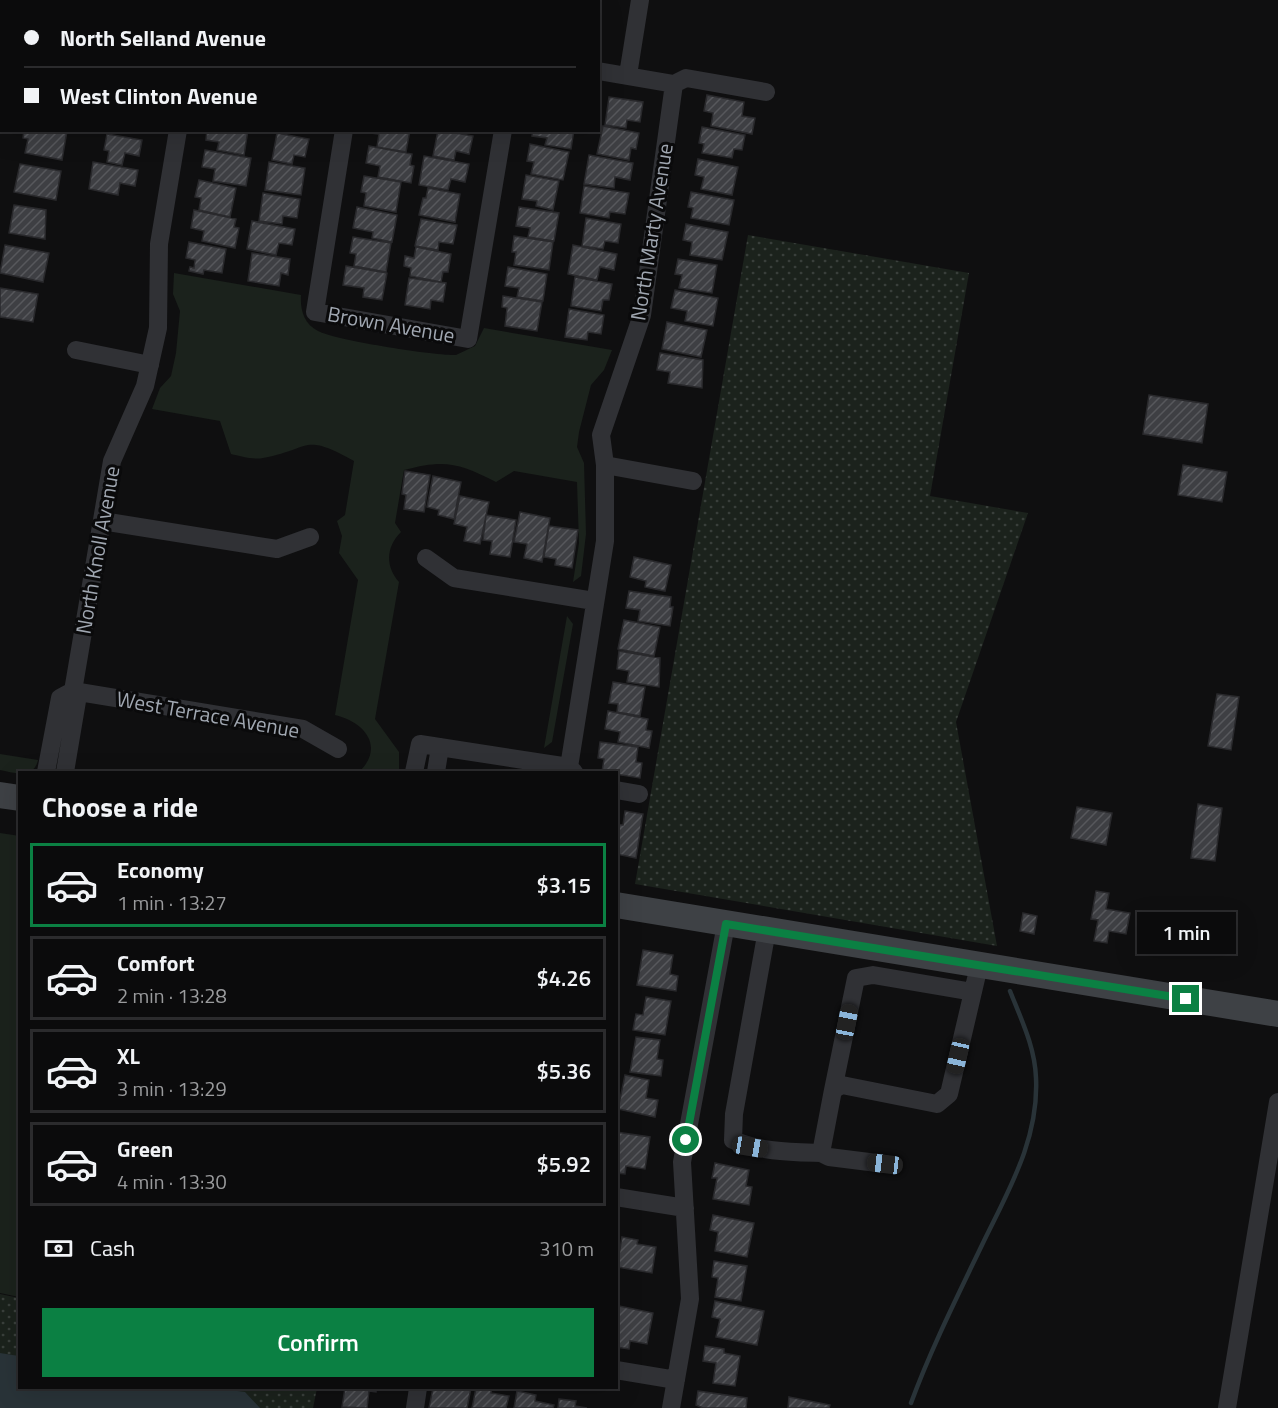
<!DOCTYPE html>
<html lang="en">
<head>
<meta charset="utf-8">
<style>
	:root { --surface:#0b0b0c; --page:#19191a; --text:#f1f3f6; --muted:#9a9b9d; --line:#2b2b2d; --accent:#0b8043 }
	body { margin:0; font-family:"Titillium Web",sans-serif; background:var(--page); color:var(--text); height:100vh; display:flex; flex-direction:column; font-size:22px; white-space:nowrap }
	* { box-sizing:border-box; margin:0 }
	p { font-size:20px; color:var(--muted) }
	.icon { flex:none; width:33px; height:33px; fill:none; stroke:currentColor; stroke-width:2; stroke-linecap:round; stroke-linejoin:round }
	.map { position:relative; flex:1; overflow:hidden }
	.side { position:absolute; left:18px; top:771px; width:600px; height:618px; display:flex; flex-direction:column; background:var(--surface); border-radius:0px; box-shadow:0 6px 24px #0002,0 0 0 2px var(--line) }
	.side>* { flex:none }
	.hud { position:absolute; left:0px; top:0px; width:600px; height:132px; box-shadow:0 6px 24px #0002,0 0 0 2px var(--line); display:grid; align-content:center; height:132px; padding:0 24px; background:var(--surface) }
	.end { position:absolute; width:27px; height:27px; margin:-14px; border:8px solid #0b8043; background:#fff; box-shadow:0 0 0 3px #fff }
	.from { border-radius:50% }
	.bubble { position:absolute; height:42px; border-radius:0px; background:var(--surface); box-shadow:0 6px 24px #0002,0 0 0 2px var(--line); font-size:20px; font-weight:600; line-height:42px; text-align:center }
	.car { position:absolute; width:18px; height:36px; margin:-18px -9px; border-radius:8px; box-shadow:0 0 4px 2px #0007; background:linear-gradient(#222 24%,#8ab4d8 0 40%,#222 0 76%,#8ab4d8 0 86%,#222 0) }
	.hud b { display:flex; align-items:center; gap:21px; height:57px; font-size:22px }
	.hud b+b { border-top:2px solid var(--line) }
	.hud i { width:15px; height:15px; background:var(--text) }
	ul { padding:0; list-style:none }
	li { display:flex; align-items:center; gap:18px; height:84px; margin:0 12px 9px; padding:0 12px; border:3px solid var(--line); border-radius:0px }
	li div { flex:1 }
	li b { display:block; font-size:22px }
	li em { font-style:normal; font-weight:600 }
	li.on { border-color:var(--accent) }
	li>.icon { width:54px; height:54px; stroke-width:1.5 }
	h2 { padding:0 24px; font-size:27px; line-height:72px }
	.pay { display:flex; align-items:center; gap:15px; height:66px; padding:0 24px; font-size:22px }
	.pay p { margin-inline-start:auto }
	.primary-button { display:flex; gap:12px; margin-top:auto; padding:12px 24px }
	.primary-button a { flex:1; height:69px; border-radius:0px; background:var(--accent); color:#fff; font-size:24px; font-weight:600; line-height:69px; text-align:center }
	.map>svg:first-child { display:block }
	.grass { fill:url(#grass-dots) }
	.park { fill:#1b221c }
	.water { fill:#293338 }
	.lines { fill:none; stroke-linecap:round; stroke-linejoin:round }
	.stream { stroke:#293338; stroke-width:4.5 }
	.building { fill:url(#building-hatch); stroke:#29292c; stroke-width:1.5 }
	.minor { stroke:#303135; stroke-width:18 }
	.secondary { stroke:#3e4145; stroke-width:26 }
	.route { stroke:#0b8043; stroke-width:8 }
	.labels { text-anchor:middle; stroke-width:6; stroke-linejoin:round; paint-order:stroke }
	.street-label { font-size:21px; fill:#a0a7b1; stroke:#0a0a0b }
</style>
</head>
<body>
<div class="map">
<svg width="1278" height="1408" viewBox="0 0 1278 1408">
	<defs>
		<pattern id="grass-dots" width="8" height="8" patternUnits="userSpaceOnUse" patternTransform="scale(1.5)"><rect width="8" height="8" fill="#1b221c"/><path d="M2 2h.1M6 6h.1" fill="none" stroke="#393f3b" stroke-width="1.8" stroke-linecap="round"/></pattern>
		<pattern id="building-hatch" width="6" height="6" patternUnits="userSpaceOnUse" patternTransform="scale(1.5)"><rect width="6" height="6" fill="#3e3f43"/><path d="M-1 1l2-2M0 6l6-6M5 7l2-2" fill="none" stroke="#57585c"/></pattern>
	</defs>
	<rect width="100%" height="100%" fill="#0f0f10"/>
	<path class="grass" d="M748 235 969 273 930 496 1028 513 956 722 997 946 635 884Z
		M0 1294 19 1298 20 1388H317L313 1408H0Z"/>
	<path class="park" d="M174 273 301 295C300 310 304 324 318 331 334 340 436 356 456 355L475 346 484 328 612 350 604 370 591 385 579 432 577 447 584 463 586 534 581 576 573 582 579 543 577 482 514 471 496 482C459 463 445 459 404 470L395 523 401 532C386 547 385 566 399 582L375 719 399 752V772H359C385 747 365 722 335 715L358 580 339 553 342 536 337 521 345 515 354 461C302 432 312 449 263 458 253 460 240 456 231 454L220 421 152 409 160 388 171 376 176 353 180 311 173 294Z
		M567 616 573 624 552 742 544 748Z
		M0 754 38 760C34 779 14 773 0 770Z
		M0 833 20 836 19 1297 0 1293Z"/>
	<path class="water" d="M0 1353 19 1356 20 1388H215L245 1392 260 1408H0Z"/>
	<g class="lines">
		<path class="stream" d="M911 1403C931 1349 957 1297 982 1245 1008 1191 1039 1140 1036 1078 1035 1047 1021 1019 1010 991"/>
	</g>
	<path class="building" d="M707 95 744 102 742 116 755 118 752 134 711 126 713 113 704 111Z
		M609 97 643 102 640 122 627 120 626 128 605 125Z
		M603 126 639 133 636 149 631 148 629 160 597 154Z
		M702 127 745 135 742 150 734 149 732 158 702 153 704 144 699 143Z
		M24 130 67 131 62 160 25 153 28 139 23 138Z
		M207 130H248L244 155 217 150 219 142 206 140Z
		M371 130H410L406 152 377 147 379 134 371 133Z
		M438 130 473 136 469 154 456 151 454 160 433 156Z
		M533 130H574L571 149 545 145 547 138 532 136Z
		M277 133 309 139 305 157 294 155 292 164 272 160Z
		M107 134 142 140 139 156 125 153 122 165 107 162 109 151 104 150Z
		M530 144 569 152 563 180 531 174 534 162 527 161Z
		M369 146 412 154 410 165 414 166 411 183 378 177 380 166 366 163Z
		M205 150 251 158 246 186 213 181 215 169 202 167Z
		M589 155 633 163 630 180 615 177 614 188 584 184Z
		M424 156 469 164 465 182 451 179 448 190 419 185Z
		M698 159 738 167 732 195 701 189 704 177 695 175Z
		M93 162 138 170 135 186 120 183 118 195 89 189Z
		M269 162 305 168 301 195 265 190Z
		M20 164 61 171 56 200 14 192Z
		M526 175 559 181 553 210 536 206 537 201 522 199Z
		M364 176 401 182 396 212 364 206 366 193 361 192Z
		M199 180 236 188 230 217 199 210 201 198 195 197Z
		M584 186 629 193 625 214 610 212 609 218 580 213Z
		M428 188 460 194 455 222 419 215 423 198H426Z
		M691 192 734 200 729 225 691 218 693 208 688 207Z
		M263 193 300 199 297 218 283 216 282 224 259 221Z
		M14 205 46 210 45 239 9 233Z
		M357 207 397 215 392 242 372 238 373 232 353 228Z
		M519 207 559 213 554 241 528 237 530 228 516 226Z
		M194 210 236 219 234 227 239 228 235 248 202 241 204 231 191 228Z
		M586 218 621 224 618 243 605 241 603 249 582 246Z
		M421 219 457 225 453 244 439 242 438 250 415 246Z
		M252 221 295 229 292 245 279 243 276 255 247 249Z
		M686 224 728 232 722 260 690 255 692 242 683 240Z
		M514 236 553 242 549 270 514 265 516 252H512Z
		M353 237 391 243 386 272 354 266 356 254 350 253Z
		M189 242 226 249 222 273 204 270 203 274 189 271 190 267 194 268 195 260 186 258Z
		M5 245 49 253 43 282 0 273Z
		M573 245 617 254 614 270 600 267 597 280 568 274Z
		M416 247 451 254 448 272H443L441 282 410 276 411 268 404 266 405 256 414 258Z
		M252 253 290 259 288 275 281 273 279 286 248 281Z
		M678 259 717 265 712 293 679 288 682 275 675 274Z
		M346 266 387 273 382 300 363 297 364 288 343 285Z
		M508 267 547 274 543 301 517 297 519 288 505 286Z
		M575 277 612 284 609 300H603L601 311 571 306Z
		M409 278 446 283 443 302 431 300 430 309 405 305Z
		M0 288 38 294 33 322 0 317Z
		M675 290 718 298 713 326 685 321 687 311 671 308Z
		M503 296 542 302 537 331 505 326 507 308 502 307Z
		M569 309 604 315 601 334 588 332 587 340 565 337Z
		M667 322 707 330 701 357 662 349Z
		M660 353 703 360 702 388 668 383 670 372 657 370Z
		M1149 395 1208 404 1202 443 1143 434Z
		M1183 465 1227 472 1222 502 1178 495Z
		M405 471 430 475 424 512 404 509 406 495 402 494Z
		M433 476 461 482 454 519 438 515 439 510 427 507Z
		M460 496 489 502 480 544 464 541 467 527 454 524Z
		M520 512 550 518 542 562 524 558 527 544 514 542Z
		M486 515 516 520 510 557 490 554 492 541 483 540Z
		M549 526 578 530 572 568 555 565 556 559 544 557Z
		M634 557 671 565 665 591 645 587 646 581 630 577Z
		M629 591 671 597 670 607H673L670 626 638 621 640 610 626 608Z
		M624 620 660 627 654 656 618 649Z
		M619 651 660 658 659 687 627 682 629 671 617 669Z
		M613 682 645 687 640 716 617 712 618 704 609 703Z
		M1217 694 1239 697 1231 750 1208 746Z
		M608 711 648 719 646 730 652 731 649 748 618 742 620 732 605 729Z
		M600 742 638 747 636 762 642 763 640 778 602 772 604 759 598 758Z
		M1198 804 1222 808 1215 861 1191 858Z
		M1077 807 1112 813 1106 845 1071 838Z
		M625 811 643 814 636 858 616 854V824L623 825Z
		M1096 891 1109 893 1106 909 1130 913 1126 934 1109 931 1107 943 1094 941 1098 920 1091 919Z
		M1023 913 1037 916 1034 934 1020 931Z
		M643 950 673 955 670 974 678 976 676 991 637 985Z
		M646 997 671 1001 665 1035 633 1030 636 1014 643 1015Z
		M636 1037 660 1040 657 1059 663 1060 661 1076 630 1072Z
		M625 1075 649 1080 646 1098 658 1100 655 1117 618 1109Z
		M616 1132 650 1137 645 1169 626 1166 625 1174 616 1173Z
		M715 1163 749 1170 746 1186 752 1187 749 1205 713 1199 717 1178H712Z
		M713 1215 754 1223 747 1257 715 1251 718 1232 710 1230Z
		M622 1237 638 1240 637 1244 656 1247 652 1273 617 1267Z
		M714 1261 747 1266 741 1301 715 1297 718 1278 712 1277Z
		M715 1301 764 1311 757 1345 716 1337 720 1319 712 1317Z
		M619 1306 653 1313 647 1344 630 1341 629 1349 616 1347Z
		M705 1346 724 1349V1353L740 1356 735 1386 713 1383 716 1363 703 1361Z
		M345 1388H376V1392L369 1391 367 1408 342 1407Z
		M433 1388H471L467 1408H429Z
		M476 1388H492L491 1393 509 1396 506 1408H472Z
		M517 1391 536 1395 535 1401 554 1405 553 1408H514Z
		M698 1391 747 1398 746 1408H703L696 1405Z
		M789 1397 830 1405 829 1408H788Z
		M559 1399 576 1401 575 1406 587 1408H558Z"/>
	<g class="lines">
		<path class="minor" d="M187 0 195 2
			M14 2V0
			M598 71 674 84 686 78 766 92
			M628 75 640 0
			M0 86 2 77
			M344 130 315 312 468 339 503 130
			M76 350 150 365
			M605 465 693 481
			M102 521 277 549 310 537
			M426 558 454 578 594 601
			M73 691 303 729 338 749
			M569 767 605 541V465L601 435 642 315 674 84
			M46 772 60 698 73 691
			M65 772 77 701 73 691 112 461 145 386 158 328 159 244 178 130
			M414 772 420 744 569 767 574 772
			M436 772 440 747
			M616 790 639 794
			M767 930 734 1114 733 1140C761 1152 791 1152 821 1153
			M833 1090 856 978 873 975 973 992
			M885 1164 829 1157 821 1153 833 1090 842 1085 937 1104 949 1094 979 966
			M616 1197 685 1208
			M616 1370 676 1380
			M415 1408 418 1388
			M671 1408 690 1299 682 1162 726 924
			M1227 1408 1278 1102"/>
		<path class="secondary" d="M0 795 20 798
			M616 905 1278 1014"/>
	</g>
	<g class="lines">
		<path class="route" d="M686 1140 726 924 1186 999"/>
	</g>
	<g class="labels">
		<g class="street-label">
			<text transform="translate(652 232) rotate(-81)" y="7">North Marty Avenue</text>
			<text transform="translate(391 325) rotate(10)" y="7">Brown Avenue</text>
			<text transform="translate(98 550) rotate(-80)" y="7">North Knoll Avenue</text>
			<text transform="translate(208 715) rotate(10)" y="7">West Terrace Avenue</text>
		</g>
	</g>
</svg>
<i class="end from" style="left:686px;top:1140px"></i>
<i class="end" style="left:1186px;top:999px"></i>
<div class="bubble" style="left:1137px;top:912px;width:99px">1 min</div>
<i class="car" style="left:847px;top:1022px;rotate:11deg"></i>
<i class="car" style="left:958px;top:1056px;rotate:193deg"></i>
<i class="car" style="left:750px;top:1147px;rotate:99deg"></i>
<i class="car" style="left:885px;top:1164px;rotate:277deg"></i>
<div class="hud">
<b><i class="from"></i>North Selland Avenue</b>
<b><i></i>West Clinton Avenue</b>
</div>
<section class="side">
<h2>Choose a ride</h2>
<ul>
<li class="on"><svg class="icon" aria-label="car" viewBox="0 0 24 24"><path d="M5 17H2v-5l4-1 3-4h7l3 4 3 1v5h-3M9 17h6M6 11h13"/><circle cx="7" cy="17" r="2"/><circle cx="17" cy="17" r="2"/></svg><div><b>Economy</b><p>1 min · 13:27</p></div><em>$3.15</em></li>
<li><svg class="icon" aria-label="car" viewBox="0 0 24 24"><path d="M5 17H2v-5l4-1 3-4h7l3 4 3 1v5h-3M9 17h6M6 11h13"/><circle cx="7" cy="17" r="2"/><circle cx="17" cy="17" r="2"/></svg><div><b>Comfort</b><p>2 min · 13:28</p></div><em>$4.26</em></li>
<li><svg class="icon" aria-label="car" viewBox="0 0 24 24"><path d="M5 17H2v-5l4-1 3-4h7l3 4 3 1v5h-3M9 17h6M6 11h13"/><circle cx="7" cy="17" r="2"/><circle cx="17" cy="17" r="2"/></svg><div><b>XL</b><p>3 min · 13:29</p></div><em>$5.36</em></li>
<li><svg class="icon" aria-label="car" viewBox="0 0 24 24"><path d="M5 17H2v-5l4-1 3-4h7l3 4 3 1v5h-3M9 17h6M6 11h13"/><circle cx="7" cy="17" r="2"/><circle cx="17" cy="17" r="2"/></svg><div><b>Green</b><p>4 min · 13:30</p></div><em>$5.92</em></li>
</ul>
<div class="pay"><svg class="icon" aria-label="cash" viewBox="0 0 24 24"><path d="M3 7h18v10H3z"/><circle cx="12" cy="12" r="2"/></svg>Cash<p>310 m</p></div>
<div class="primary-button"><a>Confirm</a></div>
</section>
</div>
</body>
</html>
